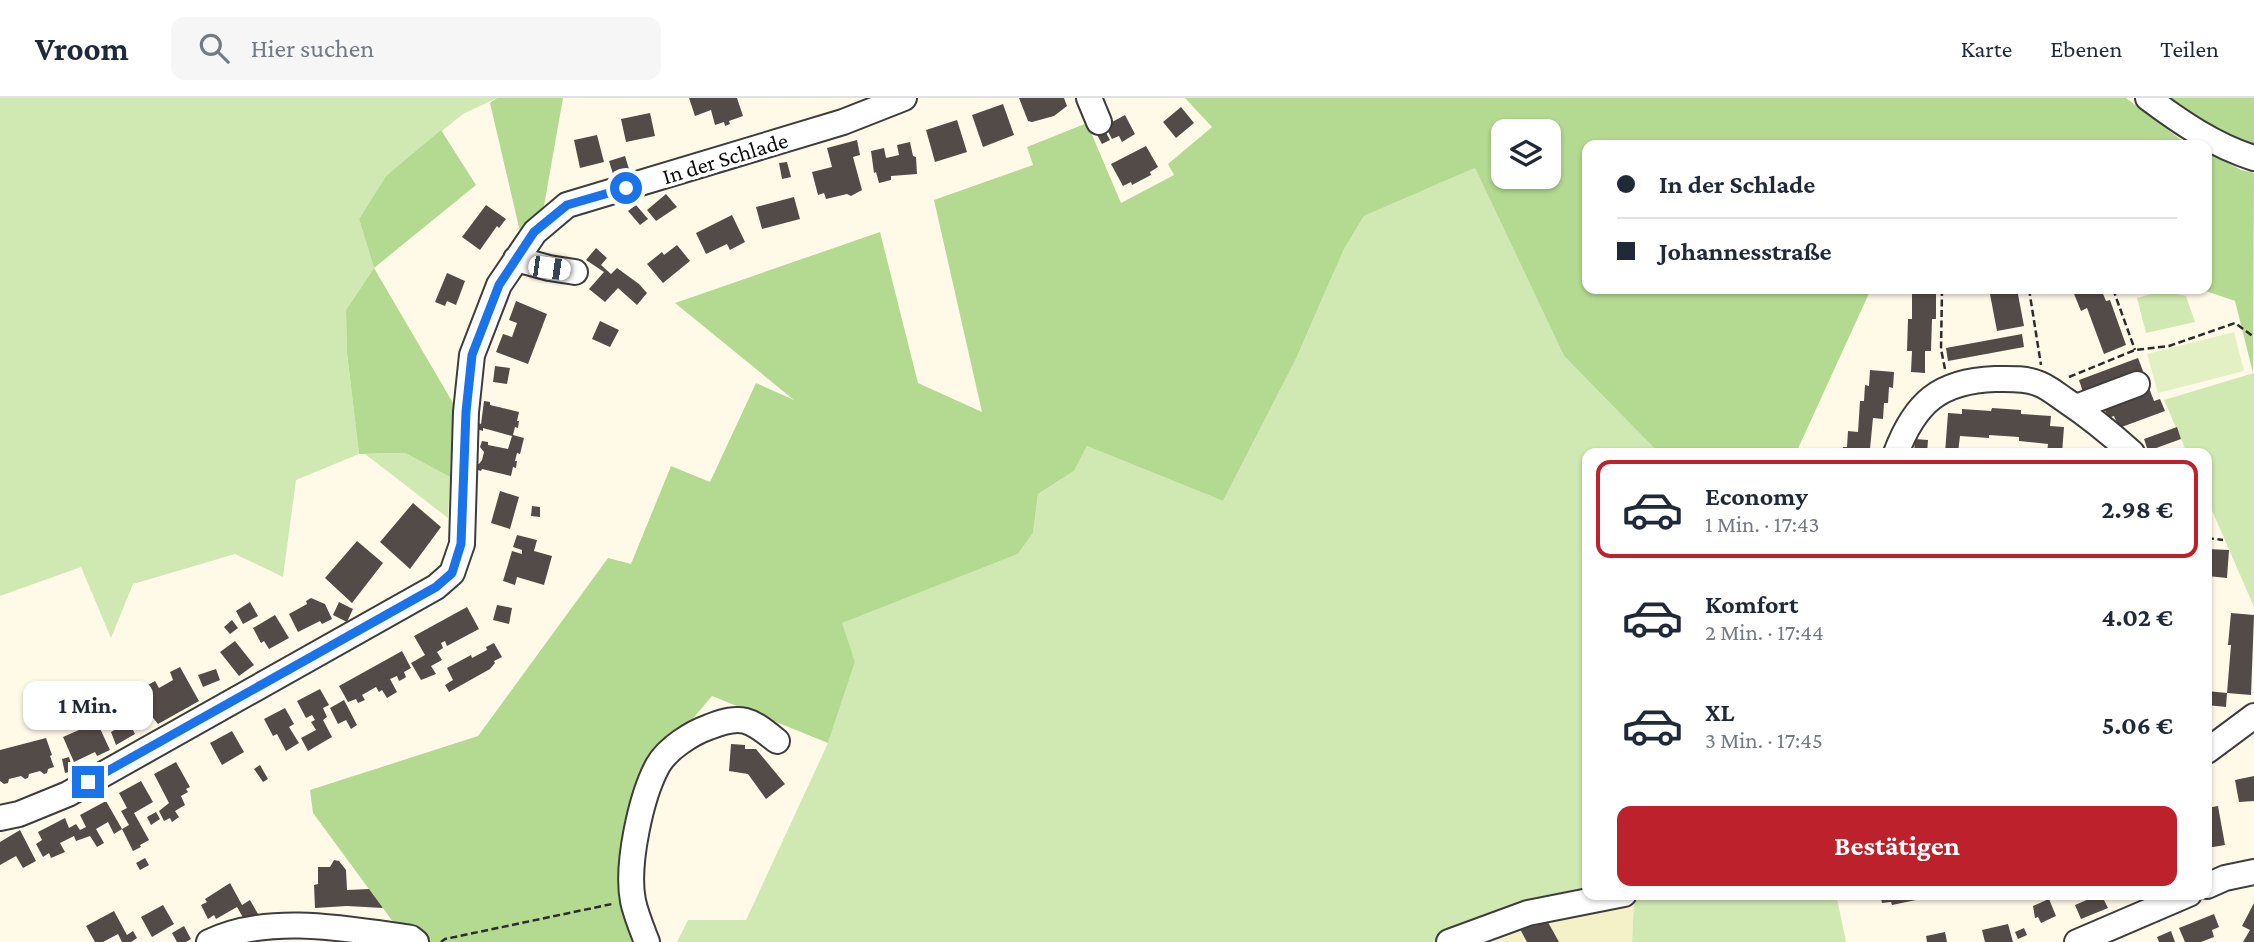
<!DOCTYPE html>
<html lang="de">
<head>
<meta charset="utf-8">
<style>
	:root { --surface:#fff; --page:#f6f6f7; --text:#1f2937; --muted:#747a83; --line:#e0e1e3; --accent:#bc212c }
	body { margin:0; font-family:"Crimson Pro",serif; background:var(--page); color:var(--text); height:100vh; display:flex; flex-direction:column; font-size:26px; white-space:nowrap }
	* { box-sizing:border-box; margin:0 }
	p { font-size:23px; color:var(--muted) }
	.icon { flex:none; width:38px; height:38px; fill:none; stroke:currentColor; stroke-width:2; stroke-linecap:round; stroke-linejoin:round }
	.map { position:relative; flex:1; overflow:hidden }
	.side { position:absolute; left:1582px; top:350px; width:630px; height:452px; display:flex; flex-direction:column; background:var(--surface); border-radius:14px; box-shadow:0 2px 5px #0004 }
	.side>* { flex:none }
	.banner { position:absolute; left:1582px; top:42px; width:630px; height:154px; border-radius:14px; box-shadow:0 2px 5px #0004; display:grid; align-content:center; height:154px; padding:0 35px; background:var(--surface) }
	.controls { position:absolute; left:1491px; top:21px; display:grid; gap:14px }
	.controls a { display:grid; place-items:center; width:70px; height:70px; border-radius:14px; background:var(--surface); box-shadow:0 2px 5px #0004; font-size:35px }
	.end { position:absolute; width:32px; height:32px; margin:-16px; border:9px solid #1a73e8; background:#fff; box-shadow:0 0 0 4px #fff }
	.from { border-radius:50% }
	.bubble { position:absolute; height:49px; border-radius:14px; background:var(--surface); box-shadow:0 2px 5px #0004; font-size:23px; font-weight:700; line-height:49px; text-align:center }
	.car { position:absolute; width:21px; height:42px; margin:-21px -10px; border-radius:9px; box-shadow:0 0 5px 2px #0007; background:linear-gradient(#fff 24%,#345 0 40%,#fff 0 76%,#345 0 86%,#fff 0) }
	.banner b { display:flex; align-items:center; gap:24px; height:66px; font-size:26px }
	.banner b+b { border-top:2px solid var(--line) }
	.banner i { width:18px; height:18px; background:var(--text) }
	ul { padding:12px 0 0; list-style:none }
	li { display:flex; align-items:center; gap:21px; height:98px; margin:0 14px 10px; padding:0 21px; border:4px solid transparent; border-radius:14px }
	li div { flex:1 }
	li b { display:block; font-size:26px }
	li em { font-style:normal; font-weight:700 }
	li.on { border-color:var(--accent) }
	li>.icon { width:63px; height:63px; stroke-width:1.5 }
	.primary-button { display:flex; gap:14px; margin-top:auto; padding:14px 35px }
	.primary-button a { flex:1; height:80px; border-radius:14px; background:var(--accent); color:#fff; font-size:28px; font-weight:700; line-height:80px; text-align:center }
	header { display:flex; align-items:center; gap:42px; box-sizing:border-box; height:98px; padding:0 35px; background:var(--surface); border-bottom:2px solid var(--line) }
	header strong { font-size:33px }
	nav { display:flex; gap:38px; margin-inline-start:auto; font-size:24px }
	.search { width:490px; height:63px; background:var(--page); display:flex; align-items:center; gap:18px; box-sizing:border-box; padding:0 24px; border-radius:14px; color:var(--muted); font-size:26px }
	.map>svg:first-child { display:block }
	.farmland { fill:#f4f0c8 }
	.green { fill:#d0e9b2 }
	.forest { fill:#b4da91; fill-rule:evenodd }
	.pitch { fill:#e2f0c4 }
	.building { fill:#534b47 }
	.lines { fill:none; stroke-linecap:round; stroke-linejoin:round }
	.minor-casing { stroke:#3d3d3d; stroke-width:28 }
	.path { stroke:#2c2c2c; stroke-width:2.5; stroke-dasharray:7 3.5; stroke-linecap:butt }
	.minor { stroke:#fff; stroke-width:24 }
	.route { stroke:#1a73e8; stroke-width:9 }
	.labels { text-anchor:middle; stroke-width:7; stroke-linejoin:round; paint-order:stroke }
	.street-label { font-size:23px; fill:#0a0a0a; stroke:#fff }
</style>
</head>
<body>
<header>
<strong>Vroom</strong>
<div class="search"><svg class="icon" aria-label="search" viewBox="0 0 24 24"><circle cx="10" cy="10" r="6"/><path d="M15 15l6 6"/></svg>Hier suchen</div>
<nav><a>Karte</a><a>Ebenen</a><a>Teilen</a></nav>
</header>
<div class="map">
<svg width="2254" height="844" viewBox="0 0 2254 844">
	<rect width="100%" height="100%" fill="#fffae8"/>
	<path class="farmland" d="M1634 802 1632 844H1476L1544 817Z"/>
	<path class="green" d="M0 0H497L463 16 386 78 359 121 374 170 346 212 347 255 359 356 296 382 283 479 235 456 133 486 111 540 81 469 0 498Z
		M1475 70 1564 258 1659 355H1587V796L1446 844H677L688 822H746L828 645 855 564 841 525 1018 456 1033 435 1038 396 1074 373 1087 348 1223 403 1295 263 1344 151 1364 118Z
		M2162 193 2186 198 2195 224 2146 235 2137 200Z
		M2254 275V509L2207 401V355H2187L2164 302Z
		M405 355 450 379 448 420 365 356Z
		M1666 796H1836L1846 844H1632L1634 802Z"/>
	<path class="forest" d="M497 0H563L542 119 521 138 490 5Z
		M1185 0H2126L2180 41 2193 47H1587V191H1871L1796 355H1659L1564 258 1475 70 1364 118 1344 151 1295 263 1223 403 1087 348 1074 373 1038 396 1033 435 1018 456 842 525 855 564 828 645 712 598 685 630 648 715 644 803 647 822H625L632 844H413L391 821 313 715 310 692 478 638 608 460 631 466 671 368 710 384 756 285 794 302 675 205 880 134 918 285 982 314 934 102 1033 67 1027 49 1087 25 1121 105 1174 77 1168 66 1212 29ZM1503 33H1549V79H1503Z
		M2168 0H2254V50L2192 18Z
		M441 32 476 87 374 170 453 305 450 379 405 355 359 356 347 255 346 212 374 170 359 121 386 78Z
		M2207 54 2241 72 2254 75 2253 275 2235 203 2200 191H2207Z"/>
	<path class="pitch" d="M2234 234 2244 273 2158 295 2147 256Z"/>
	<path class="building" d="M689 0H737L743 18 729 23 730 26 725 28 724 24 715 27 711 12 695 18Z
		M1019 0H1064L1067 8 1054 18 1032 24 1028 23Z
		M1003 6 1014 37 983 49 972 17Z
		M1181 9 1194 25 1176 40 1163 24Z
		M650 15 655 38 626 44 621 21Z
		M1125 17 1135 36 1122 44 1119 38 1112 41 1105 28Z
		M957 22 967 54 935 64 926 32Z
		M1103 29 1110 42 1102 46 1095 33Z
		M597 37 604 64 580 70 574 42Z
		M857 42 860 57 853 59 862 92 851 98 847 96 826 101 824 95 818 97 812 74 832 69 827 50Z
		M910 44 913 58 916 59 917 76 891 78V82L879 85 876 74 874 75 871 53 884 50 886 60 899 57 897 47Z
		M1146 48 1158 69 1150 74 1151 77 1132 87 1131 84 1123 88 1111 66Z
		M625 58 629 71 613 76 609 63Z
		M787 64 791 79 782 81 779 65Z
		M666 96 677 109 656 123 647 112Z
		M794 99 800 121 762 131 756 109Z
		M486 107 506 121 499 130 497 128 480 152 462 139Z
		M636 107 648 121 640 127 628 113Z
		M732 117 745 144 730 152 727 146 706 156 696 135Z
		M677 147 690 163 663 185 647 166 662 154 664 157Z
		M596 150 607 160 601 167 611 176 617 170 639 186 647 195 637 207 618 190 605 204 589 191 604 174 586 162Z
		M447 175 465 183 456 207 447 203 445 208 435 204Z
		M1912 191H1936V221H1932L1931 253H1925V275L1911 274 1912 253H1907L1908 221H1912Z
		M1989 191H2017L2024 228 1997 233Z
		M2072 191H2101L2106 203 2110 202 2126 247 2104 256 2087 210 2081 213Z
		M516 203 547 216 528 266 496 254 503 236 512 239 517 225 509 222Z
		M600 223 619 232 610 249 592 241Z
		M2022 236 2024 249 1948 263 1946 250Z
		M2138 260 2143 273 2083 294 2079 282Z
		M495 268 510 270 507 286 493 284Z
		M1870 272 1894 274 1893 290 1889 289 1888 305H1884L1883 321 1873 320 1870 351H1867L1866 355H1842L1843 349H1847L1848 333 1858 334 1860 303H1864L1865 287 1869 288Z
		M2149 290 2154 303 2160 301 2165 313 2119 330 2114 318 2108 320 2103 307Z
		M484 303 490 304V307L519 314 517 323H519L518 330 515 329 513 337 524 340 520 356 517 355 515 363H517L516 370 513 369 511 378 482 371 481 373 475 371 476 365 479 366 482 362 484 354 480 349 482 343 488 344V347L508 351 512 338 483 330V333L477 331 478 325 481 326Z
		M1992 310 2021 312V316L2051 318 2050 328 2064 329 2062 355H2047L2048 346 2019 343V339L1989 337V340L1960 338 1958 355H1945L1948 315 1962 316V311L1991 313Z
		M2177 329 2181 341 2148 353 2144 341Z
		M1915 341 1928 342 1927 355H1914Z
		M500 393 519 399 510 431 491 425Z
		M413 405 441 429 410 471 380 444Z
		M532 408 540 409V419L531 418Z
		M517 437 537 442 534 453 552 458 544 487 517 479 515 487 503 483 512 453 522 456V452L513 449Z
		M357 443 383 465 352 505 325 480Z
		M2207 451 2229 452 2227 480 2207 478Z
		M311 500 325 506 332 521 322 526 320 523 298 534 289 516 307 506 306 503Z
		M250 504 258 518 243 526 236 513Z
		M339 504 353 511 347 524 333 517Z
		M497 507 512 510 509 526 493 522Z
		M467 509 479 531 447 548 445 543 441 545 443 550 437 554 442 562 431 568 436 576 421 582 411 565 425 557 414 538Z
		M2231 515 2254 517 2251 597 2227 595 2231 547H2228Z
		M275 517 289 540 269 551 264 543 261 545 253 530Z
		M232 522 238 530 230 536 224 529Z
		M235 543 254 567 239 578 220 554Z
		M494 545 502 559 494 563 495 565 490 571 449 594 445 587 453 582 447 570 471 557 472 560 487 552 486 549Z
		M402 553 411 570 404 574 406 579 403 581 399 583 397 578 390 581 397 594 387 600 382 592 379 594 376 589 362 597 365 602 358 605 356 601 348 604 339 588Z
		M180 569 199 603 158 626 142 606 147 601 141 591 155 583 159 590 173 582 170 574Z
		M216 571 220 582 203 589 198 577Z
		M125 591 136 614 121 621 124 627 129 624 135 636 116 647 111 634 116 631 103 602Z
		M320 591 329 607 323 610 327 619 323 622 332 639 308 653 301 640 316 632 311 624 315 622 312 617 306 620 297 603Z
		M2207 593 2227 595 2226 609 2207 607Z
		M344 602 357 627 351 631 346 622 338 626 330 610Z
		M285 610 294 626 289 629 299 645 286 653 277 636 273 638 264 621Z
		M97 624 110 652 97 658 95 654 74 664 63 639Z
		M232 633 244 654 222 667 210 645Z
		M46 640 52 657 50 658 54 669 48 671 47 675 44 676 40 673 29 676 28 680 25 681 21 678 9 681 8 685 4 686 0 683V652Z
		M731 646 745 647V651H756L785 686 766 701 748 676 729 673Z
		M69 659 73 673 65 675 62 661Z
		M176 664 190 689 186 691 188 694 181 698 185 707 175 713 179 719 172 724 170 720 164 723 159 713 169 705 154 676Z
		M260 667 268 681 263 684 254 671Z
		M2254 678V703L2239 704 2235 682Z
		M141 683 153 704 134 715 149 742 140 747 141 749 133 753 122 731 114 736 108 724 96 731 104 745 97 749 90 738 76 743 74 738 60 745 65 754 51 760 49 755 43 759 36 746 42 742 38 734 65 720 69 730 76 726 80 732 86 729 80 717 106 703 122 731 129 727 121 713 127 710 119 695Z
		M2218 708 2225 747 2207 750V710Z
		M156 714 160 721 151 727 147 719Z
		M20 732 36 763 23 770 16 758 0 767V744Z
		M145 760 149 767 140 772 136 765Z
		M334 762 339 763 346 772 347 792 369 791 383 810 347 808 315 810 314 787 318 786V769H330Z
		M230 785 242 807 250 802 258 816 245 823 237 809 216 821 214 817 208 821 201 807 207 804 205 801Z
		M1850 796H1871L1872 797 1852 802Z
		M1880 796H1915L1916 802 1892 807 1891 804 1882 805Z
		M2101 796 2108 810 2081 821 2075 807Z
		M2049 801 2056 818 2041 825 2038 819 2035 820 2033 808Z
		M2254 805V844H2243L2250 832 2242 828Z
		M163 807 174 826 152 839 141 819Z
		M114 813 127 837 133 833 137 840 131 844H122L118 836 103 844H95L86 828Z
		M2214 816 2219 829 2212 832 2214 839 2201 844H2185L2179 830Z
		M1544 817 1559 844H1527L1520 831Z
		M2008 826 2013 844H1985L1982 832Z
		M184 828 191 841 186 844H177L172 835Z
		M2024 830 2027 837 2018 841 2015 834Z
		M2171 833 2175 844H2159L2157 839Z
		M1945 834 1947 844H1927L1926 838Z"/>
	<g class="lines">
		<defs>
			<path id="minor" d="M1089 0 1099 24
				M2148 0C2180 24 2215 48 2254 60
				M516 161 549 170 575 174
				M2076 309 2137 286
				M1896 355C1915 305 1939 283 1995 281 2009 281 2024 280 2037 285 2047 288 2056 296 2065 302 2089 318 2111 336 2132 355
				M2207 653 2254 618
				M0 720 19 716 68 696 436 489 452 475 462 446 466 314 472 257 499 187 535 134 567 107 843 24 904 0
				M2207 788 2225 780 2254 774
				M209 844C268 815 349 831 411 840L416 844
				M647 844C642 831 636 817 633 803 626 767 641 698 658 667 668 650 692 635 709 629 742 616 750 621 777 643
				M1449 844 1528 815 1624 796
				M2077 844 2189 796"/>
		</defs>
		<use href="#minor" class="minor-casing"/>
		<path class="path" d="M2029 191 2041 267
			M2113 191 2135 252
			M1945 271 1941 251 1942 193 1949 194V191
			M2069 279 2135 252 2169 248 2235 225 2254 239
			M2207 440 2223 442
			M441 844 445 841 612 806"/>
		<use href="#minor" class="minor"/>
	</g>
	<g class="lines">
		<path class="route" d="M88 684 436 489 452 475 461 446 466 314 472 257 499 187 534 134 567 107 626 90"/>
	</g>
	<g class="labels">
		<g class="street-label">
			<text transform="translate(725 60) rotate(-17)" y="8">In der Schlade</text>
		</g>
	</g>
</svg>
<div class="controls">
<a><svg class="icon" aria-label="layers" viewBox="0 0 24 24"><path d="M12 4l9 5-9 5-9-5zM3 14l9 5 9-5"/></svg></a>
</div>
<i class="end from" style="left:626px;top:90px"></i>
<i class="end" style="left:88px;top:684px"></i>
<div class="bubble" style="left:23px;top:583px;width:130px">1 Min.</div>
<i class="car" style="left:549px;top:170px;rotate:98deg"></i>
<div class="banner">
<b><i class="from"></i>In der Schlade</b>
<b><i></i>Johannesstraße</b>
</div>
<section class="side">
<ul>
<li class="on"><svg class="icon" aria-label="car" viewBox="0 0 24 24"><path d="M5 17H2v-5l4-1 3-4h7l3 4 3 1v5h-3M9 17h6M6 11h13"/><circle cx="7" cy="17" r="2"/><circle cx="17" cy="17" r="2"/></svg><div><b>Economy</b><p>1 Min. · 17:43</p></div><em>2.98 €</em></li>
<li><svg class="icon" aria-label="car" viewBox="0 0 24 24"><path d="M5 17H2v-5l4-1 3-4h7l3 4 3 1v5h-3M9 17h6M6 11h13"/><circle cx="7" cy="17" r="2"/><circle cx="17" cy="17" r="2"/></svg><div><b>Komfort</b><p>2 Min. · 17:44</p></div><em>4.02 €</em></li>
<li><svg class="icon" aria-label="car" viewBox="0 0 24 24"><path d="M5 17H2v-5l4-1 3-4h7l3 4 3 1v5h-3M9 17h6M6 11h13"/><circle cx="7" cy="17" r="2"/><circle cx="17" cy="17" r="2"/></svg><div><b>XL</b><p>3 Min. · 17:45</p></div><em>5.06 €</em></li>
</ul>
<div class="primary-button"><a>Bestätigen</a></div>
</section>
</div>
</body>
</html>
